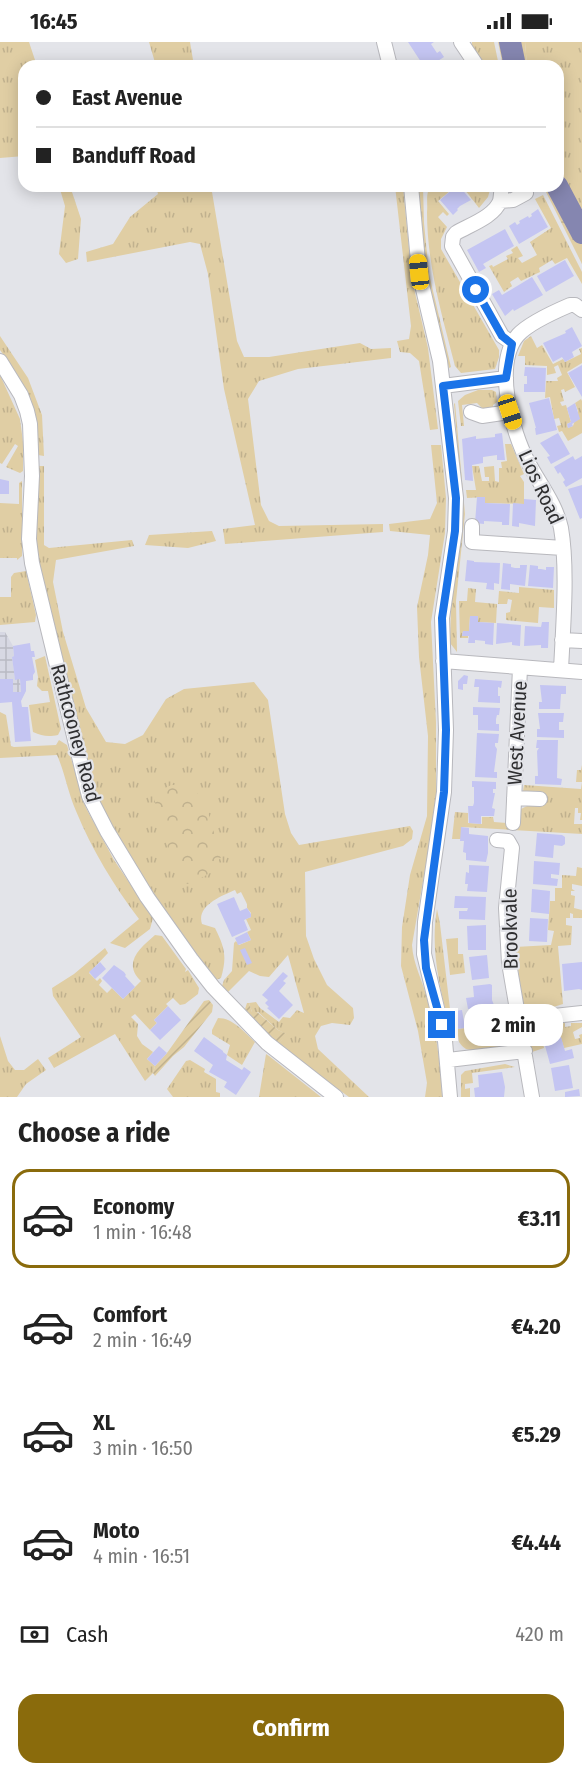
<!DOCTYPE html>
<html lang="en">
<head>
<meta charset="utf-8">
<style>
	:root { --surface:#fff; --page:#f2f2f2; --text:#222; --muted:#767676; --line:#e0e0e0; --accent:#8a6b0c }
	body { margin:0; font-family:"Fira Sans Condensed",sans-serif; background:var(--page); color:var(--text); height:100vh; display:flex; flex-direction:column; font-size:22px; white-space:nowrap }
	* { box-sizing:border-box; margin:0 }
	p { font-size:20px; color:var(--muted) }
	.icon { flex:none; width:33px; height:33px; fill:none; stroke:currentColor; stroke-width:2; stroke-linecap:round; stroke-linejoin:round }
	.map { position:relative; height:1055px; overflow:hidden }
	.side { display:flex; flex-direction:column; background:var(--surface); flex:1 }
	.side>* { flex:none }
	.hud { position:absolute; left:18px; top:18px; width:546px; height:132px; border-radius:18px; box-shadow:0 3px 15px #0003; display:grid; align-content:center; height:132px; padding:0 18px; background:var(--surface) }
	.end { position:absolute; width:27px; height:27px; margin:-14px; border:8px solid #1a73e8; background:#fff; box-shadow:0 0 0 3px #fff }
	.from { border-radius:50% }
	.bubble { position:absolute; height:42px; border-radius:18px; background:var(--surface); box-shadow:0 3px 15px #0003; font-size:20px; font-weight:700; line-height:42px; text-align:center }
	.car { position:absolute; width:18px; height:36px; margin:-18px -9px; border-radius:8px; box-shadow:0 0 4px 2px #0007; background:linear-gradient(#f5c518 24%,#345 0 40%,#f5c518 0 76%,#345 0 86%,#f5c518 0) }
	.hud b { display:flex; align-items:center; gap:21px; height:57px; font-size:22px }
	.hud b+b { border-top:2px solid var(--line) }
	.hud i { width:15px; height:15px; background:var(--text) }
	ul { padding:0; list-style:none }
	li { display:flex; align-items:center; gap:18px; height:99px; margin:0 12px 9px; padding:0 6px; border:3px solid transparent; border-radius:18px }
	li div { flex:1 }
	li b { display:block; font-size:22px }
	li em { font-style:normal; font-weight:700 }
	li.active { border-color:var(--accent) }
	li>.icon { width:54px; height:54px; stroke-width:1.5 }
	h2 { padding:0 18px; font-size:27px; line-height:72px }
	.pay { display:flex; align-items:center; gap:15px; height:66px; padding:0 18px; font-size:22px }
	.pay p { margin-inline-start:auto }
	.button { display:flex; gap:12px; margin-top:auto; padding:12px 18px }
	.button a { flex:1; height:69px; border-radius:18px; background:var(--accent); color:#fff; font-size:24px; font-weight:700; line-height:69px; text-align:center }
	.status { display:flex; justify-content:space-between; align-items:center; height:42px; padding:0 30px; background:var(--surface); direction:ltr }
	.status svg { height:16px; fill:currentColor }
	.map>svg:first-child { display:block }
	.industrial { fill:url(#industrial-grid) }
	.grass { fill:url(#grass-tufts) }
	.forest { fill:url(#forest-crowns) }
	.garden { fill:url(#garden-furrows) }
	.lines { fill:none; stroke-linecap:round; stroke-linejoin:round }
	.river { stroke:#8586b0; stroke-width:22 }
	.building { fill:#c4c5f2 }
	.street-casing { stroke:#b8b8bd; stroke-width:16 }
	.street { stroke:#fff; stroke-width:14 }
	.route { stroke:#1a73e8; stroke-width:8 }
	.labels { text-anchor:middle; stroke-width:4.5; stroke-linejoin:round; paint-order:stroke }
	.street-label { font-size:20px; fill:#2f2f31; stroke:#e3e4e9 }
</style>
</head>
<body>
<div class="status"><b>16:45</b><svg viewBox="0 0 49 12"><path d="M0 12V9h3v3zM5 12V6h3v6zM10 12V3h3v9zM15 12V0h3v12zM26 1h20v11H26zM47 4h2v5h-2z"/></svg></div>
<div class="map">
<svg width="582" height="1055" viewBox="0 0 582 1055">
	<defs>
		<pattern id="industrial-grid" width="8" height="8" patternUnits="userSpaceOnUse" patternTransform="scale(1.5)"><rect width="8" height="8" fill="#d7d8e3"/><path d="M0 4h8M4 0v8" fill="none" stroke="#b9bac3"/></pattern>
		<pattern id="grass-tufts" width="24" height="20" patternUnits="userSpaceOnUse" patternTransform="scale(1.5)"><rect width="24" height="20" fill="#e0cea4"/><path d="M3 7l-1-3M5 7V3M7 7l1-3M15 17l-1-3M17 17v-4M19 17l1-3" fill="none" stroke="#c0b18e"/></pattern>
		<pattern id="forest-crowns" width="20" height="18" patternUnits="userSpaceOnUse" patternTransform="scale(1.5)"><rect width="20" height="18" fill="#e0cea4"/><path d="M2 6a3 3 0 1 1 6 0M12 15a3 3 0 1 1 6 0" fill="none" stroke="#c0b18e"/></pattern>
		<pattern id="garden-furrows" width="10" height="10" patternUnits="userSpaceOnUse" patternTransform="scale(1.5)"><rect width="10" height="10" fill="#e0cea4"/><path d="M-1 1l2-2M0 10L10 0M9 11l2-2" fill="none" stroke="#c0b18e"/></pattern>
	</defs>
	<rect width="100%" height="100%" fill="#e3e4e9"/>
	<path class="industrial" d="M0 590H5L13 604 14 614 12 615 15 637H20L21 649H26L0 660Z"/>
	<path class="grass" d="M0 0H29L37 24H24V114L0 116Z
		M149 0H190L194 24H156Z
		M472 0H494L499 24H483L472 4Z
		M525 0H582V167L577 163 558 127V24H527Z
		M59 144H70L81 177 78 217 66 221 59 212 65 164Z
		M156 144H211L237 299 244 315H269L360 301 371 307 391 306V316L298 327 259 339 248 357 261 463 269 479 279 484 383 482V490L225 502 223 487 255 483 224 347 208 232 200 202 190 200 87 220 86 210 113 202 130 175 158 152Z
		M395 144H403L412 238 428 306 438 387 430 388 419 319 410 311 400 310 397 299 409 297 411 284Z
		M417 144H423L424 181 429 232 451 325 449 326 426 232Z
		M431 144H456L438 159 449 172 447 174 443 170 438 175 447 185 441 197V207L499 308V315L495 327 461 331 455 324C442 273 427 223 427 170 428 161 425 151 431 144Z
		M462 144H491L488 155 479 166Z
		M543 153 582 230V242L567 216 555 222 552 218 539 226 540 230 521 239 518 235 510 240 512 244 504 250 489 224 492 223 493 225 508 217 506 214 513 211 511 208 517 204 523 214 518 216 522 221 537 213 530 200 551 186 535 157Z
		M0 294 28 336 42 373 44 414 38 413 36 374 30 355 17 332 0 308Z
		M531 294 537 306 542 303 553 322 563 317 565 320 581 312 579 307 582 306V321L567 330 575 345 565 350 564 347 561 348 564 359 560 360 562 364 566 363 571 380 567 382 568 386 573 384 578 369 575 361 581 357 582 359V391L568 399 562 389 559 390 557 384 561 383 559 376 554 377 550 355 545 356 546 339H558L557 336 562 333 558 323 554 325 556 331 547 333V324L525 323V314H518L524 299Z
		M0 333 20 377 23 400V429L20 431 6 425 18 404 15 402 2 422 0 421Z
		M478 348H492L496 350 497 360 493 363V367L484 368 477 361 462 363 464 384H461L458 359 465 353Z
		M455 361 465 472 456 559 457 610 450 601 451 565 463 470 454 362Z
		M505 402H511L524 432 520 434 524 440V462L485 461V455L467 456 466 448H476L472 424H479L482 439H489V435H485L484 425 494 424 495 439 499 440V426H502L501 420 507 419Z
		M431 403H441L446 456 445 491 431 580 436 680V764L412 903C413 922 423 939 427 957 436 990 441 1021 442 1055H425L427 1041 418 989 401 924 402 885 410 833 427 774 428 694 419 615 417 565 428 513 430 493 390 489 389 482 430 477 437 461Z
		M38 424H44V503L49 506 132 498 134 504 56 518 53 540 63 590 86 666 106 700 125 702 143 693 166 657 184 647 254 640 268 658 285 772 291 791 299 803 410 784 413 789 412 797 403 804 305 830 306 894 314 917 327 943 353 966 354 976 350 983 332 981 321 984 315 994 318 1007 369 1055H349L278 1003 286 992 278 988 258 970H252L249 961 256 960 260 966 279 980 283 975 290 976 297 968 304 971 288 913 269 935 260 934 249 929 228 950 222 944 224 938 232 929 234 901 236 899 239 903 251 898 247 890 251 888 246 877 251 875V871L247 866V862L241 850 237 852 235 848C221 854 196 864 202 882L215 886C225 906 227 915 221 936L216 938 203 924 131 821 97 761 41 533 36 506Z
		M22 439V514L17 518V516H0V461L19 462V441Z
		M212 489 216 499 188 506 145 503 149 493Z
		M26 529 36 573 35 580 0 583V555H11V535L14 531Z
		M519 545 554 548V566L539 565 538 581 506 578V571L510 570 512 558 508 557 507 562H498L499 549 519 551Z
		M468 546 476 547 475 560 497 562 496 581 478 580V574H470L469 589H463L462 594H468V596H460L459 559H467Z
		M45 614 61 687 58 693C48 695 42 694 33 690L29 663 50 660 48 649H42L37 644 38 635 35 618Z
		M0 670 6 673 11 704 14 705 56 703 59 698 67 703 86 766 114 818 153 876 150 887 125 906 110 901 139 877C114 844 92 808 76 769 68 751 65 731 57 713L0 716Z
		M582 723V778H580L581 771H578V766H575L574 782H582V792L462 785 461 797H452L455 770 468 771V781L482 782V775H493L494 780 518 782 521 767 529 763 527 751 523 749 524 743 581 747 582 740H576L577 728H581Z
		M577 825 582 826V844L572 842V847L575 849H571V853L575 854 574 866 582 868V876H573V872L570 871V876H566V883L572 884 571 903 558 904 563 962 528 973 526 971 523 964 515 905 551 903 554 889 548 888 550 859H555V846H562V833L576 834Z
		M437 867 440 882 454 1001C443 957 429 913 437 867Z
		M155 893 162 894 186 927 185 930 188 928 199 946 198 952 185 962 180 963 173 956 166 962 168 964 154 978 157 981 150 988 135 972 131 975 138 982 137 994 142 1002 153 1010 147 1017 155 1024 153 1031 145 1039 115 992 54 1026 48 1016 81 995 53 954 52 946 74 932 105 906 108 911 89 931 97 939 100 936 102 939 99 943 107 951 112 946 123 957 141 939C122 921 140 906 155 893Z
		M458 896V912H463L465 931 450 933 446 897Z
		M218 976C233 976 244 990 255 1000L242 1023 227 1013 230 1003 212 992V988Z
		M565 981V985L571 984V981H582V985L573 990 575 997 580 996 579 993 582 992V1002L564 1006 561 996 543 1001 544 1006 532 1010 530 999C537 988 552 982 565 981Z
		M473 985 475 999 512 996C508 1006 476 1011 466 1007 463 1005 461 1003 459 1000L457 987Z
		M0 994 8 1019 15 1028H24L38 1017 46 1028 26 1042 17 1055H0Z
		M266 1012 269 1014 321 1055H259Z
		M190 1018 205 1027 204 1030 216 1037V1050L220 1051V1055H173L167 1047 186 1019Z
		M505 1022 515 1025 472 1031 473 1041 465 1042V1047L470 1046V1055H461V1033L465 1029Z"/>
	<path class="forest" d="M498 0H525L527 24H503Z
		M558 127 577 163 582 167V222L543 144H558Z
		M171 743H191L206 763 221 815 209 832 187 842 169 810 153 753Z"/>
	<path class="garden" d="M209 958 213 963 212 970 184 1005 173 1014 155 1034 153 1031 155 1024 167 1011 204 959Z
		M247 961H249L252 970H257L278 988 287 992 278 1003 245 967Z"/>
	<g class="lines">
		<path class="river" d="M510 0 515 24
			M557 144 582 191"/>
	</g>
	<path class="building" d="M408 0H434L431 2 437 11 440 9 444 15 430 24H417L416 23 421 20Z
		M456 144H459L471 158 460 164 457 167 458 168 453 173 440 158Z
		M538 167 548 185 519 202 509 184 515 180 517 183 520 181 519 179 528 174 529 176 532 174 531 172Z
		M505 187 514 204 483 222 486 226 479 230 467 208Z
		M565 218 574 234 546 250 537 234Z
		M532 235 543 253 514 269 513 267 505 274 492 252 499 248 502 253Z
		M572 285 582 304 572 310 574 315 565 320 562 315 553 320 543 301 566 291 565 289Z
		M582 323V355L568 331Z
		M525 325 546 326 545 350H524V342H527V334H524Z
		M549 356 557 388 536 393 535 386H536L529 361Z
		M575 361 580 377 572 382 573 384 568 386 567 382 571 380 567 366Z
		M502 391 505 418H497V413L483 415V421L472 423 473 439 465 438 462 397 476 394V397L495 395V392Z
		M558 391 570 412 551 422 547 415 550 414 540 401Z
		M573 414 575 418 582 414V436L566 445 563 440 565 438 560 430 558 432 554 425Z
		M0 437 9 439V452H0Z
		M582 443V476L580 477 568 447Z
		M477 455H485V461L510 462 509 483H502V480L484 479V482L475 481Z
		M524 457 536 458 535 484 519 481V485L512 484 513 461 524 462Z
		M467 518 474 519V520L500 521 499 542 494 541V548L486 547 487 541 465 539Z
		M503 521 511 522V525L515 526H520V523H527L525 544 510 542V548L501 547Z
		M530 523 538 524V527H541L546 528V525H554L553 546 528 544Z
		M470 574H478V580L494 581 493 603 485 602V599L475 598V601H468L469 594H462L463 589H469Z
		M542 580H549L548 606H541V603L524 604 525 584 541 585Z
		M497 581 521 583 520 604 512 603V600L496 602Z
		M30 601 31 609H34L35 615H32L35 630 33 633V638L26 639V649L21 659 22 665H28L31 699 15 700 12 660 0 661V637H13V650H21L20 637 15 638 12 615 14 614 13 604Z
		M464 633 468 634 467 642H463V648L458 647V639Z
		M475 637 502 639 501 646 498 645V654H500V661L478 660 479 645H474Z
		M540 643 566 644V652H561L560 667H539V660H542Z
		M473 665 500 666 499 673H497L496 677V682H499V689L478 688V673H473Z
		M538 671H564L563 680H559V688H564V696L537 695V687H540Z
		M477 691 499 692 498 701H495V704L497 707 494 730H497V736L475 735Z
		M537 698H558L557 736 562 737 561 743 535 742V734H538L537 709 539 706H536Z
		M472 739 496 740V747H493V751H495L492 766 495 767 494 774H481V782L469 781 468 764H473L474 761V745H472Z
		M461 785 469 786V792L488 794V811L486 820 466 818V811L463 810 464 799H460Z
		M537 791 562 793 565 795V802L562 804 554 803 553 816 535 814Z
		M534 819 560 821 559 833 551 832V836L558 837 557 844 533 842Z
		M469 823 489 824 487 850 467 849 468 842H465L466 830 469 831Z
		M532 847 550 849 549 872 531 870Z
		M455 854 486 855 485 878 459 877V869H467L468 866H454Z
		M234 855 240 869 247 866 251 872V875L244 878 248 888 232 895 217 862Z
		M530 876 548 877 547 900 529 899Z
		M486 883V908H468L467 884Z
		M247 890 251 898 238 903 235 896Z
		M245 906 252 921 247 923 240 908Z
		M487 913 489 936 472 938 469 915Z
		M100 920 106 927 95 937 89 930Z
		M582 920V948L579 947 564 949 562 922Z
		M114 923 124 930 126 933 125 934 135 945 123 957 102 936Z
		M283 930 288 934 283 939 286 941 279 949 293 963 279 977 267 966 269 965 265 961 268 958 262 953Z
		M490 942 492 943V958L494 963 468 967 466 956 474 955 473 944Z
		M168 964 181 978 160 998 150 988 157 981 154 978Z
		M462 968 465 986 457 987 455 969Z
		M495 970 498 993 481 996 479 984 468 986 466 975Z
		M204 995 223 1009V1010L227 1013 226 1018 242 1028 244 1025 251 1030 236 1053 224 1045 227 1040 209 1030 213 1023 194 1009Z
		M561 995 565 1009 572 1007 574 1016 550 1022 544 1000Z
		M159 1004 167 1011 155 1024 147 1017Z
		M569 1023 573 1046 555 1049 551 1026Z
		M502 1030 505 1045 504 1055H475L474 1046 479 1045 478 1033Z
		M579 1047 580 1054 565 1055V1050Z"/>
	<g class="lines">
		<defs>
			<path id="street" d="M384 0 390 24
				M461 0 477 24
				M411 144 419 230 440 319 456 456 455 489 442 576 446 688 444 750 425 880 424 912 445 999 450 1055
				M502 144C501 149 501 155 500 159 494 175 469 183 456 191L453 195 452 204 502 294 512 301
				M500 159 513 158 526 151
				M0 319 21 353 27 369 30 382 32 434 29 497 32 521 83 731 89 754 107 789 147 855 191 917 213 945 267 1001 336 1055
				M443 344 506 336
				M471 370 482 374 510 370
				M472 484V500L563 506
				M562 598 582 599
				M443 619 582 630
				M561 628C563 585 568 527 561 486 556 462 539 441 528 420 512 390 493 322 518 293 528 282 556 269 570 263H575L582 268
				M514 756 540 757
				M513 781 520 626
				M497 798 508 799 512 806 506 866 509 921 532 1055
				M520 986 554 974 582 971
				M448 1018 525 1009"/>
		</defs>
		<use href="#street" class="street-casing"/>
		<use href="#street" class="street"/>
	</g>
	<g class="lines">
		<path class="route" d="M442 983 426 926 424 898 444 750 446 688 442 576 455 489 456 456 443 344 506 336 512 302 502 294 476 248"/>
	</g>
	<g class="labels">
		<g class="street-label">
			<text transform="translate(541 445) rotate(65)" y="7">Lios Road</text>
			<text transform="translate(76 691) rotate(75)" y="7">Rathcooney Road</text>
			<text transform="translate(517 691) rotate(-87)" y="7">West Avenue</text>
			<text transform="translate(510 887) rotate(-91)" y="7">Brookvale</text>
		</g>
	</g>
</svg>
<i class="end from" style="left:476px;top:248px"></i>
<i class="end" style="left:442px;top:983px"></i>
<div class="bubble" style="left:464px;top:962px;width:99px">2 min</div>
<i class="car" style="left:419px;top:230px;rotate:354deg"></i>
<i class="car" style="left:510px;top:370px;rotate:162deg"></i>
<div class="hud">
<b><i class="from"></i>East Avenue</b>
<b><i></i>Banduff Road</b>
</div>
</div>
<section class="side">
<h2>Choose a ride</h2>
<ul>
<li class="active"><svg class="icon" aria-label="car" viewBox="0 0 24 24"><path d="M5 17H2v-5l4-1 3-4h7l3 4 3 1v5h-3M9 17h6M6 11h13"/><circle cx="7" cy="17" r="2"/><circle cx="17" cy="17" r="2"/></svg><div><b>Economy</b><p>1 min · 16:48</p></div><em>€3.11</em></li>
<li><svg class="icon" aria-label="car" viewBox="0 0 24 24"><path d="M5 17H2v-5l4-1 3-4h7l3 4 3 1v5h-3M9 17h6M6 11h13"/><circle cx="7" cy="17" r="2"/><circle cx="17" cy="17" r="2"/></svg><div><b>Comfort</b><p>2 min · 16:49</p></div><em>€4.20</em></li>
<li><svg class="icon" aria-label="car" viewBox="0 0 24 24"><path d="M5 17H2v-5l4-1 3-4h7l3 4 3 1v5h-3M9 17h6M6 11h13"/><circle cx="7" cy="17" r="2"/><circle cx="17" cy="17" r="2"/></svg><div><b>XL</b><p>3 min · 16:50</p></div><em>€5.29</em></li>
<li><svg class="icon" aria-label="car" viewBox="0 0 24 24"><path d="M5 17H2v-5l4-1 3-4h7l3 4 3 1v5h-3M9 17h6M6 11h13"/><circle cx="7" cy="17" r="2"/><circle cx="17" cy="17" r="2"/></svg><div><b>Moto</b><p>4 min · 16:51</p></div><em>€4.44</em></li>
</ul>
<div class="pay"><svg class="icon" aria-label="cash" viewBox="0 0 24 24"><path d="M3 7h18v10H3z"/><circle cx="12" cy="12" r="2"/></svg>Cash<p>420 m</p></div>
<div class="button"><a>Confirm</a></div>
</section>
</body>
</html>
